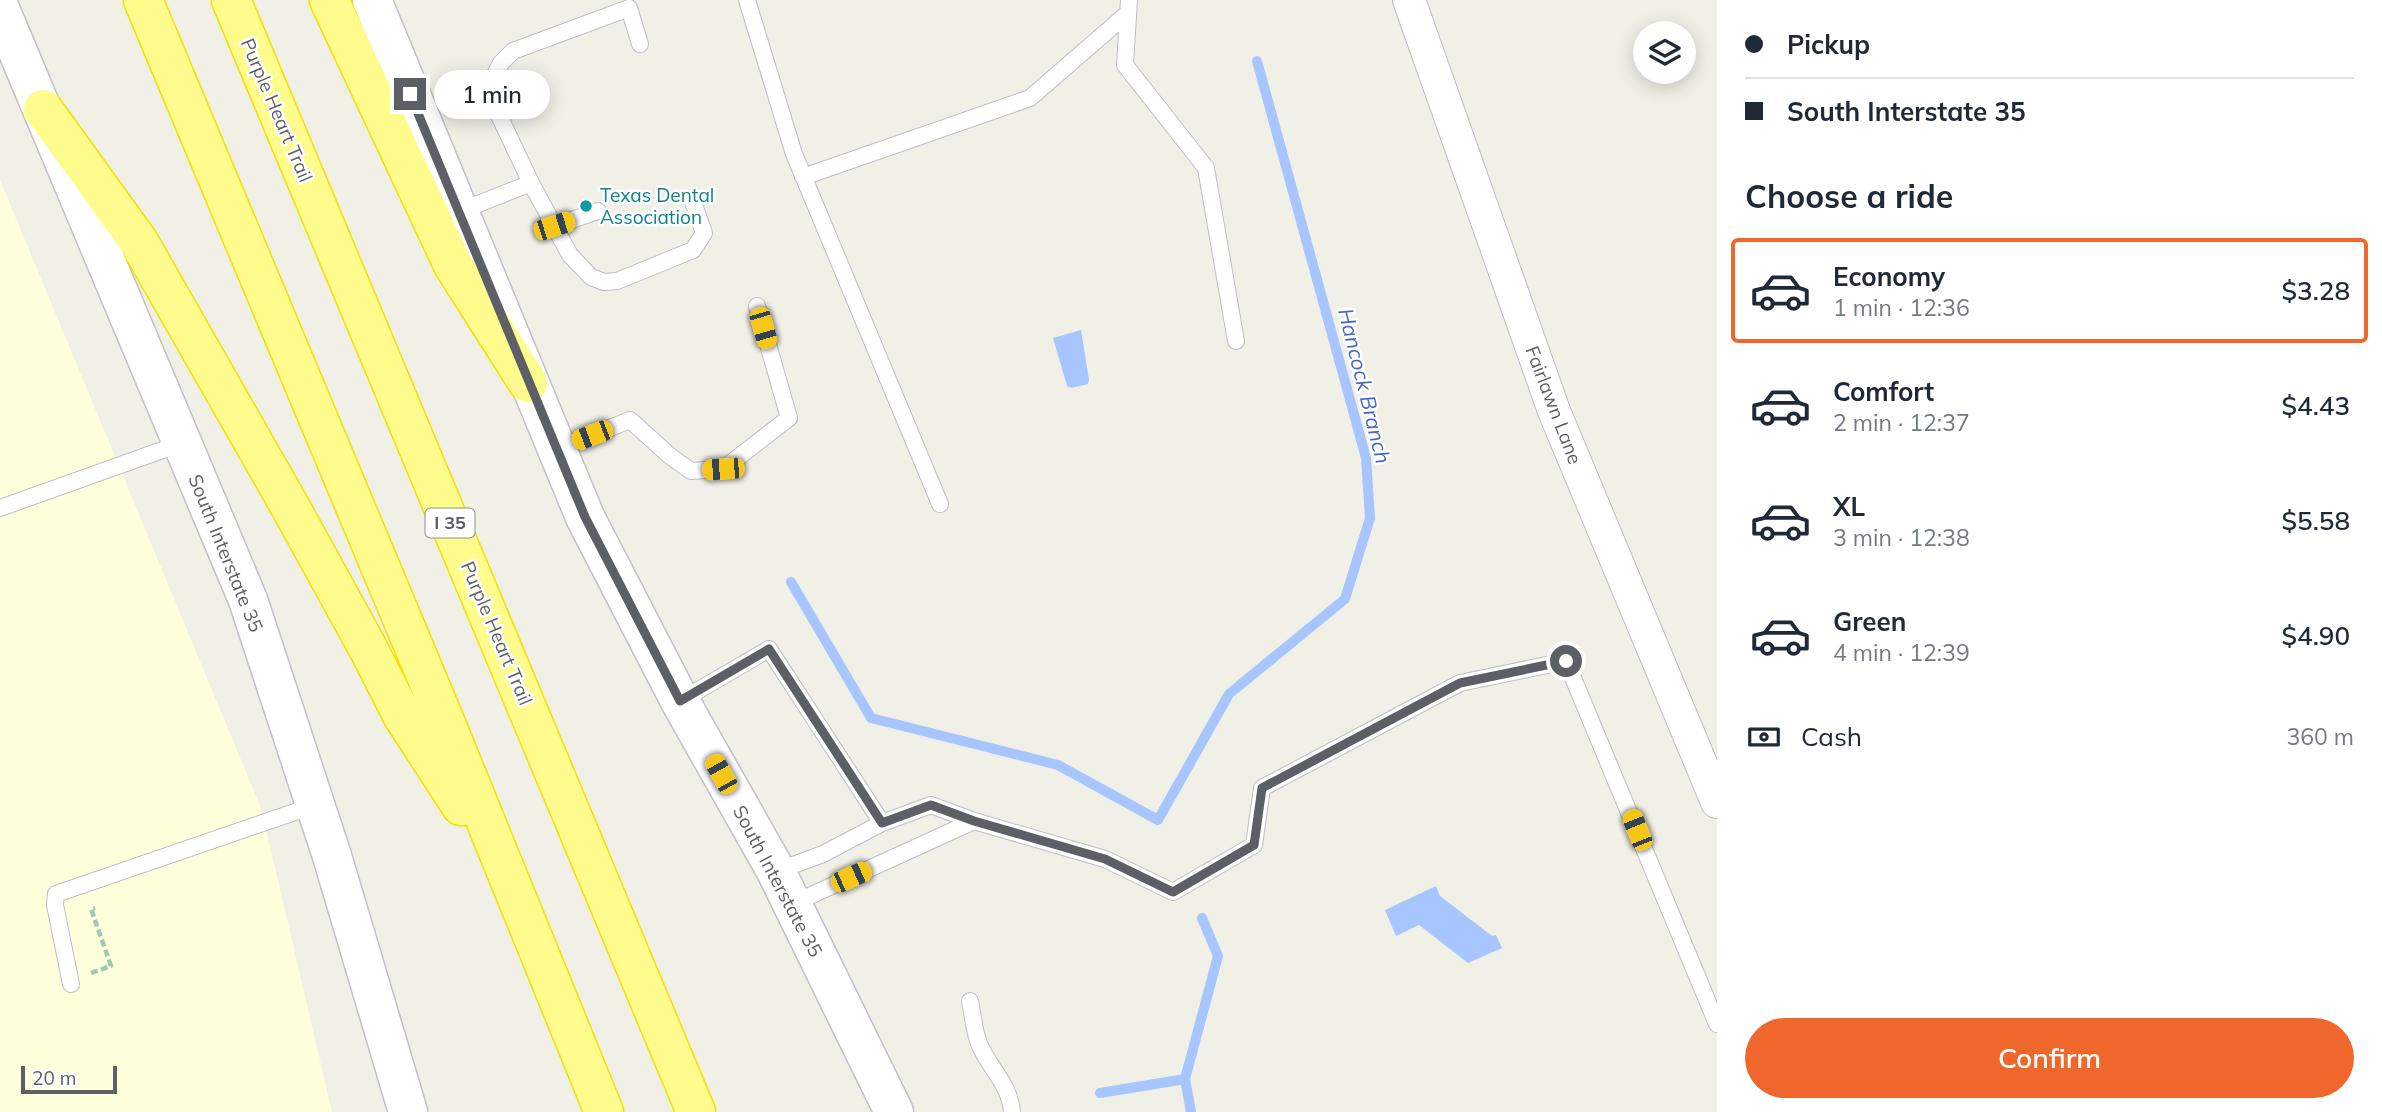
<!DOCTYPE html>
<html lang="en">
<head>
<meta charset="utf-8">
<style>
	:root { --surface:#fff; --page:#f2f2f3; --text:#1f2937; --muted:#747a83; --line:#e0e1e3; --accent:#f0672c }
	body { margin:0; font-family:Mulish,sans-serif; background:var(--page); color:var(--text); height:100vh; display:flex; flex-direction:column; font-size:26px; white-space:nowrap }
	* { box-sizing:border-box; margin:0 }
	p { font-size:23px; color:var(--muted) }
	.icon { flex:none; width:38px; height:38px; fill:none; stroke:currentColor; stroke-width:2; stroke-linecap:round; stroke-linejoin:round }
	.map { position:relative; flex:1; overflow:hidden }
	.panel { display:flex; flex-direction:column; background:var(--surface); width:665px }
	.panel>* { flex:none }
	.guide { display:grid; align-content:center; height:154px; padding:0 28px; background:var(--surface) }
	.controls { position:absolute; left:1633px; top:21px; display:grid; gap:14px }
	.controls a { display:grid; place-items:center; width:63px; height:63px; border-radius:50%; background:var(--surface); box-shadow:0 4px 18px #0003; font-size:35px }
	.scale { position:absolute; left:21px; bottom:18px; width:96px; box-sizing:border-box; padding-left:7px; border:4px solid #5d5f67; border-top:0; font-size:19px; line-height:24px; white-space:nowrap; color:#5d5f67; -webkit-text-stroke:5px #fff; paint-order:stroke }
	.end { position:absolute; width:32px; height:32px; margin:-16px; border:9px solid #5d5f67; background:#fff; box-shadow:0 0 0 4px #fff }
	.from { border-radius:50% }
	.bubble { position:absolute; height:49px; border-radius:24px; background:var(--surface); box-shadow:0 4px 18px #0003; font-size:23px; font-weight:600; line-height:49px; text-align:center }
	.car { position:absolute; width:21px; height:42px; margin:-21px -10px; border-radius:9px; box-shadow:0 0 5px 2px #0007; background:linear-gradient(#f5c518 24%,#345 0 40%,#f5c518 0 76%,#345 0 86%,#f5c518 0) }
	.guide b { display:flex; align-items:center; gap:24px; height:66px; font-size:26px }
	.guide b+b { border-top:2px solid var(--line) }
	.guide i { width:18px; height:18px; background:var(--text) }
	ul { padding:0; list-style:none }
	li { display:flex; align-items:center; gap:21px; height:105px; margin:0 14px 10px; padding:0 14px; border:4px solid transparent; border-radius:7px }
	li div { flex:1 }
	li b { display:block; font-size:26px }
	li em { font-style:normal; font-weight:600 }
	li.selected { border-color:var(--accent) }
	li>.icon { width:63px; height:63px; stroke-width:1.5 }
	h2 { padding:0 28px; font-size:32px; line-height:84px }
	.pay { display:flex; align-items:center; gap:18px; height:77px; padding:0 28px; font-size:26px }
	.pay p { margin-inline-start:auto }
	.primary-button { display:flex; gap:14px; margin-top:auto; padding:14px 28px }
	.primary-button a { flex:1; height:80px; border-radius:42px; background:var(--accent); color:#fff; font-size:28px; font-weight:600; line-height:80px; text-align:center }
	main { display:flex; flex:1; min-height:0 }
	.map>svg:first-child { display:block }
	.commercial { fill:#ffffdc }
	.water { fill:#a7c5ff }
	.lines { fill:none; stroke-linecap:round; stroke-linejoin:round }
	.stream { stroke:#a7c5ff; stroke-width:10 }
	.lane-casing { stroke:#bdbec5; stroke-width:18 }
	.street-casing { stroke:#bdbec5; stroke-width:34 }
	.secondary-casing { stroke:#c0c1c9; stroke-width:41 }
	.highway-casing { stroke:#f6e000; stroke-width:41 }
	.path { stroke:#9acab3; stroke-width:4.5; stroke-dasharray:7 3.5; stroke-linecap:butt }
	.lane { stroke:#fff; stroke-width:16 }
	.street { stroke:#fff; stroke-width:32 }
	.secondary { stroke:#fff; stroke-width:38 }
	.highway { stroke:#fffc8e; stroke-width:38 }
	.route { stroke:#5d5f67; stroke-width:9 }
	.culture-dot { fill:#0f9aa8; stroke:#fff; stroke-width:2.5 }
	.labels { text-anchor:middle; stroke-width:5; stroke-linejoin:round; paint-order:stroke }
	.shield { fill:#fff; stroke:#8e8f95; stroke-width:2 }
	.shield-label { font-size:18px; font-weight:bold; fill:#5d5f67 }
	.street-label { font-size:19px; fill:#5d5f67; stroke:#fff }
	.culture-label { font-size:19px; fill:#0d838f; stroke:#fff; text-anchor:start }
	.water-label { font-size:21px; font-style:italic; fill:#4366c9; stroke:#fff }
</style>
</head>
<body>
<main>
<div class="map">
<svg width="1717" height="1112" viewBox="0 0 1717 1112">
	<rect width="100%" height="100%" fill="#f0f0e6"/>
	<path class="commercial" d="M0 180 261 808 332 1112H0Z"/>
	<path class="water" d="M1081 330 1089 380 1088 384 1071 388 1067 386 1053 338Z
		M1436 886 1440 896 1492 936 1496 935 1502 948 1468 963 1419 925 1396 936 1385 910Z"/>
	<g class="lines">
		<path class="stream" d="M791 582 871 718 1058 765 1158 820 1229 694 1345 599 1370 518 1366 458 1257 61
			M1100 1093 1185 1079
			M1191 1112 1185 1079 1218 956 1202 918"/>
		<defs>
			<path id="lane" d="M747 0 794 154 940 504
				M1129 0 1125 65 1206 168 1236 341
				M640 44 629 8 513 51 501 63 487 90 531 183 570 255 591 277 604 282 617 281 693 250 704 233 692 199
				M803 177 1030 98 1128 13
				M458 212 531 183
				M554 226 598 211
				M555 450 630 420 670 456 691 471 723 469 789 418 757 306
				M0 508 182 443
				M680 701 769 649 882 823
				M777 871 823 854 882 823 931 805 974 821 1105 859 1173 892 1254 845 1262 788 1460 683 1566 661 1717 1024
				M792 904 974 821
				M71 984 55 905 56 894 315 805
				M970 1001C973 1016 974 1032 980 1046 991 1070 1010 1085 1012 1112"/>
			<path id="street" d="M1409 0 1554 411 1717 802"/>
			<path id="secondary" d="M372 0 585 517 680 701 776 871 894 1112
				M0 9 248 600 332 856 408 1112"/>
			<path id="highway" d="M143 0 442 714 604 1112
				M231 0 696 1112
				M329 0 453 265 528 383
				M43 109 139 242 292 510 369 650 402 715 461 806"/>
		</defs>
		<use href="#lane" class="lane-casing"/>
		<use href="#street" class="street-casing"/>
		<use href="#secondary" class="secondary-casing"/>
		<use href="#highway" class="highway-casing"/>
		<path class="path" d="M91 973 111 966 91 909 95 908"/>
		<use href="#lane" class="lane"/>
		<use href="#street" class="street"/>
		<use href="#secondary" class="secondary"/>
		<use href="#highway" class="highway"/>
	</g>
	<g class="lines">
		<path class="route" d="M410 94 585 517 680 701 769 649 882 823 931 805 974 821 1105 859 1173 892 1254 845 1262 788 1460 683 1566 661"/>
	</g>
	<circle class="culture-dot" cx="586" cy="206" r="7"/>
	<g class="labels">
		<rect class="shield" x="425.5" y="508.5" width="49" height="29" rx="5"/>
		<g class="shield-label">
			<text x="450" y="529">I 35</text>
		</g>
		<g class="street-label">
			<text transform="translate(277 110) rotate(67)" y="7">Purple Heart Trail</text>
			<text transform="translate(1554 405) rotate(69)" y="7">Fairlawn Lane</text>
			<text transform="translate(226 553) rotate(68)" y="7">South Interstate 35</text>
			<text transform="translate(497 633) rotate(67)" y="7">Purple Heart Trail</text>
			<text transform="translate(778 881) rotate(62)" y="7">South Interstate 35</text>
		</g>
		<g class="culture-label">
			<text x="600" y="202">Texas Dental<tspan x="600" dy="22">Association</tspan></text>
		</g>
		<g class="water-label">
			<text transform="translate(1364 386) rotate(76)" y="7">Hancock Branch</text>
		</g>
	</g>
</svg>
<div class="controls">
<a><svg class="icon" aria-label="layers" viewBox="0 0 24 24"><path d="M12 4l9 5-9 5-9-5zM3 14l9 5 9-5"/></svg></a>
</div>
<div class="scale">20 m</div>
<i class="end from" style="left:1566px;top:661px"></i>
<i class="end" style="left:410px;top:94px"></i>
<div class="bubble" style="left:434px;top:70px;width:116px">1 min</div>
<i class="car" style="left:554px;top:226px;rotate:72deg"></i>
<i class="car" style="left:763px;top:328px;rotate:164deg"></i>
<i class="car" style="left:592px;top:435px;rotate:249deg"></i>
<i class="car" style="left:723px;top:469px;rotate:266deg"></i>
<i class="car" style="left:721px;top:774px;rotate:331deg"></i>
<i class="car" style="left:1637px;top:830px;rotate:338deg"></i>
<i class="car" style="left:851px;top:877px;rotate:66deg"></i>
</div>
<section class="panel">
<div class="guide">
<b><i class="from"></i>Pickup</b>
<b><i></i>South Interstate 35</b>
</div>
<h2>Choose a ride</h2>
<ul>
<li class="selected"><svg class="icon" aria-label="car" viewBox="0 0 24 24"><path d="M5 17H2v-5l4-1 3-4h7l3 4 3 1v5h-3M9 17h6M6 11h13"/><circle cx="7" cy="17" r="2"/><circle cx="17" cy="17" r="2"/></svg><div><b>Economy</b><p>1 min · 12:36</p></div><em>$3.28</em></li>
<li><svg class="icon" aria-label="car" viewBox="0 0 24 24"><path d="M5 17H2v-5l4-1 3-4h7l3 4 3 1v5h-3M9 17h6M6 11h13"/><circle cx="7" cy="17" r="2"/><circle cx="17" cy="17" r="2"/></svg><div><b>Comfort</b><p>2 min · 12:37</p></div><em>$4.43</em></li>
<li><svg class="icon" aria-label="car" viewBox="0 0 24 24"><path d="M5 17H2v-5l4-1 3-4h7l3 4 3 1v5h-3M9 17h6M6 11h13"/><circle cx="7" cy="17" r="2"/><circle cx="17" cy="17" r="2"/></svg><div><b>XL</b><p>3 min · 12:38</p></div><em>$5.58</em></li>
<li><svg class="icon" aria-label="car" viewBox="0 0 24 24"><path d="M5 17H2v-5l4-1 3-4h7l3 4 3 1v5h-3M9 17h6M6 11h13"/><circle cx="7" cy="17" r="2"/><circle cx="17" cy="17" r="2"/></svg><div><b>Green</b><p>4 min · 12:39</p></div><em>$4.90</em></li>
</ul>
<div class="pay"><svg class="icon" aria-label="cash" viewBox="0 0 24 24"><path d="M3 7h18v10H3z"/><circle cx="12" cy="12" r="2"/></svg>Cash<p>360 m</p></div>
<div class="primary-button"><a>Confirm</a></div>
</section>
</main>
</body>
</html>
